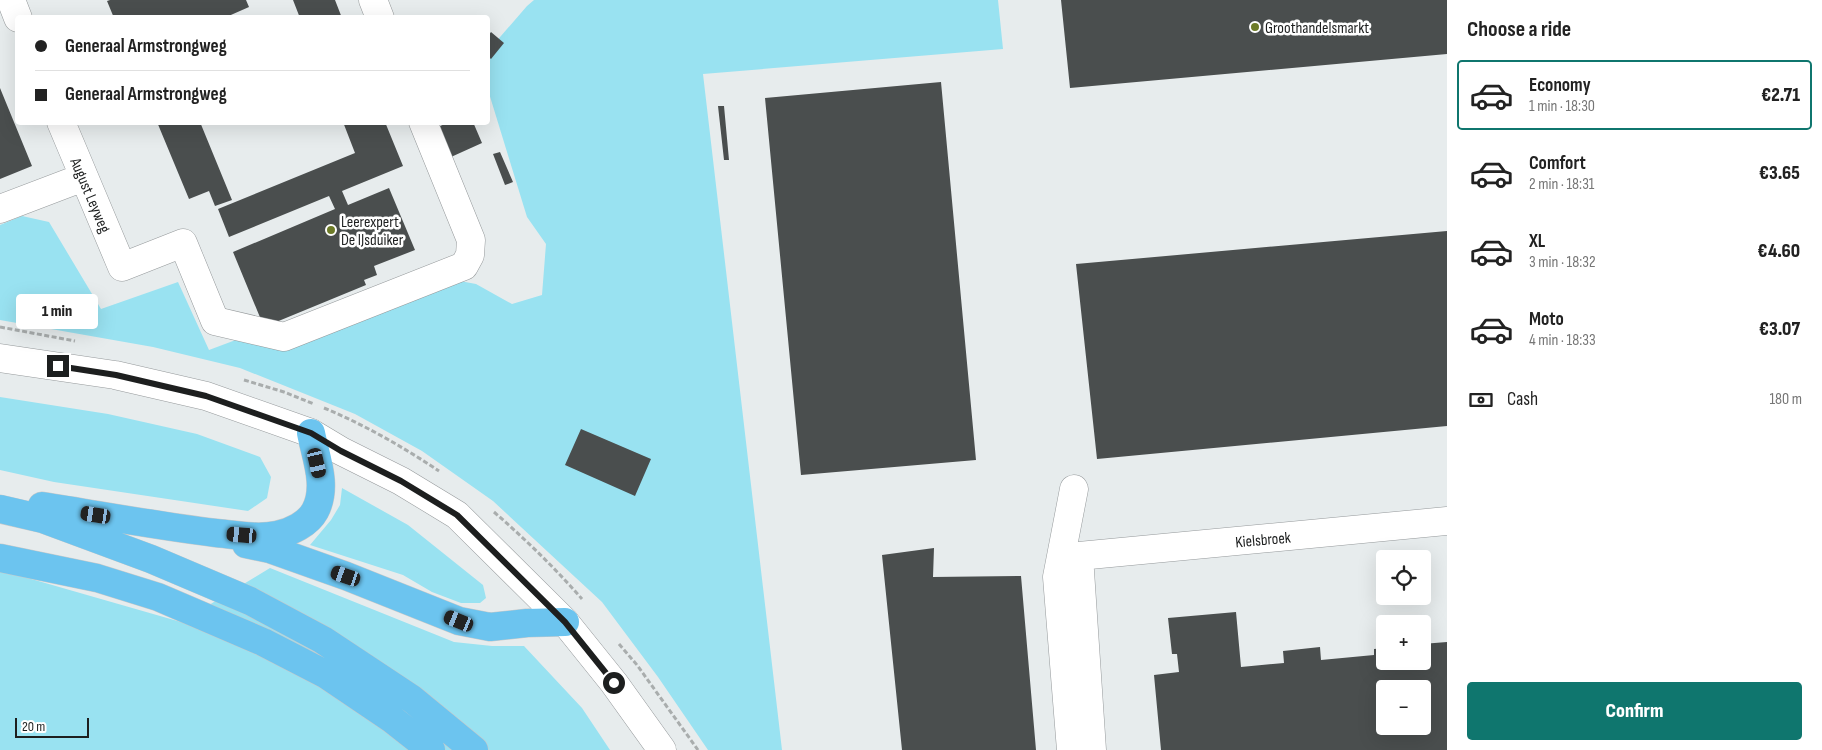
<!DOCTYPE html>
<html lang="en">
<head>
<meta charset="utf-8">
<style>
	:root { --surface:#fff; --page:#f6f6f6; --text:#222; --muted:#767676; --line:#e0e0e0; --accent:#0f766e }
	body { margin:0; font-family:"Sofia Sans Condensed",sans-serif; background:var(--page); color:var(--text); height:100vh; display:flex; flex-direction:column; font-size:19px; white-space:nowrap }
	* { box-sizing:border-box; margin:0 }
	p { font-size:16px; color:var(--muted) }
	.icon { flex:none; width:28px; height:28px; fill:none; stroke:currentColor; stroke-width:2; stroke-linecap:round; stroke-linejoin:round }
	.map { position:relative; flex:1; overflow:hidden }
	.details { display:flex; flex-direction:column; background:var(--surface); width:375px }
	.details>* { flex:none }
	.banner { position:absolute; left:15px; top:15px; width:475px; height:110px; border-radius:5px; box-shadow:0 5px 20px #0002; display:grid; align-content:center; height:110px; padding:0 20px; background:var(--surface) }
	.controls { position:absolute; left:1376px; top:550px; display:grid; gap:10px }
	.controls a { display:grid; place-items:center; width:55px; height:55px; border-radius:5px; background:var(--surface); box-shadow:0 5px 20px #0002; font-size:25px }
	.scale { position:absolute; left:15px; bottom:12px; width:74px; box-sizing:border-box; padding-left:5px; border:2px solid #1d1f1f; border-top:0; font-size:14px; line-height:18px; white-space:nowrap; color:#1d1f1f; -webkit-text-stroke:4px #fff; paint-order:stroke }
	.end { position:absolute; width:22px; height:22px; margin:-11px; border:6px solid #1d1f1f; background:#fff; box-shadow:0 0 0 2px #fff }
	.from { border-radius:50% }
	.bubble { position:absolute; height:35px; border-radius:5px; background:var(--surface); box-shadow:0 5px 20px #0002; font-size:16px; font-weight:800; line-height:35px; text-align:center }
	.car { position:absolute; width:15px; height:30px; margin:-15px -8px; border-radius:6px; box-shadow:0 0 4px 1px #0007; background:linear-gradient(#222 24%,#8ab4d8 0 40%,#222 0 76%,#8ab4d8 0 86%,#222 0) }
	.banner b { display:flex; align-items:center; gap:18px; height:48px; font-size:19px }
	.banner b+b { border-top:1px solid var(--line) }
	.banner i { width:12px; height:12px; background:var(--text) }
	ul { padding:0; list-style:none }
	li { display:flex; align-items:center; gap:15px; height:70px; margin:0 10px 8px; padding:0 10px; border:2px solid transparent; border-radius:5px }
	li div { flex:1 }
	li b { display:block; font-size:19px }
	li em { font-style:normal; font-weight:800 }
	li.selected { border-color:var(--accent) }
	li>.icon { width:45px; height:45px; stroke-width:1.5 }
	h2 { padding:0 20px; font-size:22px; line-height:60px }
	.pay { display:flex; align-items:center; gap:12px; height:55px; padding:0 20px; font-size:19px }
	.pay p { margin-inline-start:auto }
	.cta { display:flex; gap:10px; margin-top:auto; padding:10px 20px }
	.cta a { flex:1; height:58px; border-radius:5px; background:var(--accent); color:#fff; font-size:20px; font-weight:800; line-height:58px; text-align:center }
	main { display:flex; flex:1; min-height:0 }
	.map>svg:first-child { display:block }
	.green { fill:#99e2f1 }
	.building { fill:#4a4e4e; fill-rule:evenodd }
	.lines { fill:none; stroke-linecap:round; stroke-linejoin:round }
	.minor-casing { stroke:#95999b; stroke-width:29 }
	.highway-casing { stroke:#c9c9c9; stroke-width:29 }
	.path { stroke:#a9adad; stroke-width:3; stroke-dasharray:5 2.5; stroke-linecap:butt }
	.minor { stroke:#fff; stroke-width:28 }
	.highway { stroke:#6cc4ef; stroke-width:28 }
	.route { stroke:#1d1f1f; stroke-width:6 }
	.poi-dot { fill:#6d7b28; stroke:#fff; stroke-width:2 }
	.labels { text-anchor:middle; stroke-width:5; stroke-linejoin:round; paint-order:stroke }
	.poi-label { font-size:16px; fill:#1d1f1f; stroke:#fff; text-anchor:start }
	.street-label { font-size:16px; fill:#1d1f1f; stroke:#fff }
</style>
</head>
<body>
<main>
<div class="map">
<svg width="1447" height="750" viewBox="0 0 1447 750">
	<rect width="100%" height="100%" fill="#e7eced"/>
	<path class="green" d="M534 0H998L1003 49 703 74 782 750H708L658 677 602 602 493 501 422 451 355 414 240 368 153 347 0 320V225L22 216 49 222 101 309 178 282 209 350 241 338 449 279 476 284 512 304 542 295 546 244 527 217 488 90V51L527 6Z
		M0 397 108 414 197 434 260 457 271 477 267 498 248 511 54 482 0 470Z
		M342 488 408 525 483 585 486 598 480 603H461L432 592 403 575 310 545 331 520 340 505Z
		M270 568 454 642 492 646H524L582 708 610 750H0V570L181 622Z"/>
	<path class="building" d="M110 0H246L249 7 224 18H114L107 1Z
		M293 0H335L342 18H300Z
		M1061 0H1447V54L1070 88Z
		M491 32 504 43 491 59 488 56V36Z
		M941 82 976 460 801 475 765 98Z
		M0 88 32 166 0 179Z
		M718 106H724L729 160H724Z
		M157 122H200L232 200 215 206 209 191 189 199Z
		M343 122H385L403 166 342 191 348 205 389 188 415 250 374 266 377 275 364 280 366 285 264 327 233 252 335 209 329 196 229 237 218 209 355 153Z
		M449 122H473L482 143 451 157 438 127Z
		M500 152 513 182 505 185 493 154Z
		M1447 231V426L1097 459 1076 264Z
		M581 429 651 459 635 496 565 465Z
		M934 548 933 577 1021 576 1036 750H902L882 555Z
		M1236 612 1241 667 1284 663 1283 651 1320 647 1321 660 1374 655V649L1385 648V661H1422V644L1447 642V750H1161L1154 675 1179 672 1177 654H1172L1168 618ZM1385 689H1422V726H1385Z"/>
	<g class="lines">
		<defs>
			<path id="minor" d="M11 0 18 18
				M373 0 380 18
				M61 122 122 267 183 243 215 321 284 337 464 266 470 255 471 240 423 122
				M0 209 84 177
				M0 358 115 375 206 396 311 433 341 451 401 481 457 515 565 622 614 683 662 750
				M1079 556 1092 750
				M1057 577 1079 556 1447 521
				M1071 750 1057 577 1074 489"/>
			<path id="highway" d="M42 506C100 515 158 526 216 533 236 535 258 539 277 535 291 532 308 524 315 511 328 487 316 458 311 433
				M0 509 43 519 151 559 250 601 323 640 412 699 474 750
				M246 544 270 549 346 576 459 621 490 627 527 623 565 622
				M0 558 97 578 158 597 263 642 325 674 393 720 431 750"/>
		</defs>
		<use href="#minor" class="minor-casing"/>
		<use href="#highway" class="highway-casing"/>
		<path class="path" d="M0 327 75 341
			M244 380 284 392 314 404
			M324 408C365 425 403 447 439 471
			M494 512C525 539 555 568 582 599
			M619 644 637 665 698 750"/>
		<use href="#minor" class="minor"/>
		<use href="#highway" class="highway"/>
	</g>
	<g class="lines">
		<path class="route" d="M58 366 116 375 206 396 311 433 341 451 401 481 457 515 565 622 614 683"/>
	</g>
	<g class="poi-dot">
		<circle cx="1255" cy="27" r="5"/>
		<circle cx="331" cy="230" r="5"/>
	</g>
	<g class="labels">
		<g class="poi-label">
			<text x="1265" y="33">Groothandelsmarkt</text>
			<text x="341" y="227">Leerexpert<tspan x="341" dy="18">De IJsduiker</tspan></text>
		</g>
		<g class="street-label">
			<text transform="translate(91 195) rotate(67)" y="6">August Leyweg</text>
			<text transform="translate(1263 539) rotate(-5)" y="6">Kielsbroek</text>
		</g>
	</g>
</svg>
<div class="controls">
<a><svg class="icon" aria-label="locate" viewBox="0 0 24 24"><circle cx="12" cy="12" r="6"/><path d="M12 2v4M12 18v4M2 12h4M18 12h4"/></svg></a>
<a>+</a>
<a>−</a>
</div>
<div class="scale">20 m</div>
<i class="end from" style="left:614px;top:683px"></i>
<i class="end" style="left:58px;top:366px"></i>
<div class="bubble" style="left:16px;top:294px;width:82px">1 min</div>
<i class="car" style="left:317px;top:463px;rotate:167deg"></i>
<i class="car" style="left:96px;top:515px;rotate:279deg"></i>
<i class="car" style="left:242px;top:535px;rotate:275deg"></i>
<i class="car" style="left:346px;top:576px;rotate:289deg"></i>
<i class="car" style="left:459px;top:621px;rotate:292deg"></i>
<div class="banner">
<b><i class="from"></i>Generaal Armstrongweg</b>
<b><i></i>Generaal Armstrongweg</b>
</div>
</div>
<section class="details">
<h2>Choose a ride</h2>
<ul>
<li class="selected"><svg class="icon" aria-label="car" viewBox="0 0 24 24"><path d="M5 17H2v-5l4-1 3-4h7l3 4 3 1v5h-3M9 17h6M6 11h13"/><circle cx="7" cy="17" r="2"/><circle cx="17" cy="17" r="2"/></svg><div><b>Economy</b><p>1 min · 18:30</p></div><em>€2.71</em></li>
<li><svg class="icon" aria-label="car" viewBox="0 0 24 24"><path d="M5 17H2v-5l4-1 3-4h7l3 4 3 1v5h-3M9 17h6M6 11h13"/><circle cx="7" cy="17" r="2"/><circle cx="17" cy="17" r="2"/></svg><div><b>Comfort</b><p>2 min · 18:31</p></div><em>€3.65</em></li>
<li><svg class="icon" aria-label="car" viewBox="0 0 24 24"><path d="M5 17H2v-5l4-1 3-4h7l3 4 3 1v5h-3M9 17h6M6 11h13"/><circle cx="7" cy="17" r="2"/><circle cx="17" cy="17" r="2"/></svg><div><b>XL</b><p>3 min · 18:32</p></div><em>€4.60</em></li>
<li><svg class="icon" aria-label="car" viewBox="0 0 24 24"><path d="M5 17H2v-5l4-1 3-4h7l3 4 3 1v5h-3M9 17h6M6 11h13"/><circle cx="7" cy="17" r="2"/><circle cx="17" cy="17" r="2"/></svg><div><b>Moto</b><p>4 min · 18:33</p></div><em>€3.07</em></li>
</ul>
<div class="pay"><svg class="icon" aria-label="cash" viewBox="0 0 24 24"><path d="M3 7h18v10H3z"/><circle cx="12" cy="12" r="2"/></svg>Cash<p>180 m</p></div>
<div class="cta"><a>Confirm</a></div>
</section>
</main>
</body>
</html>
